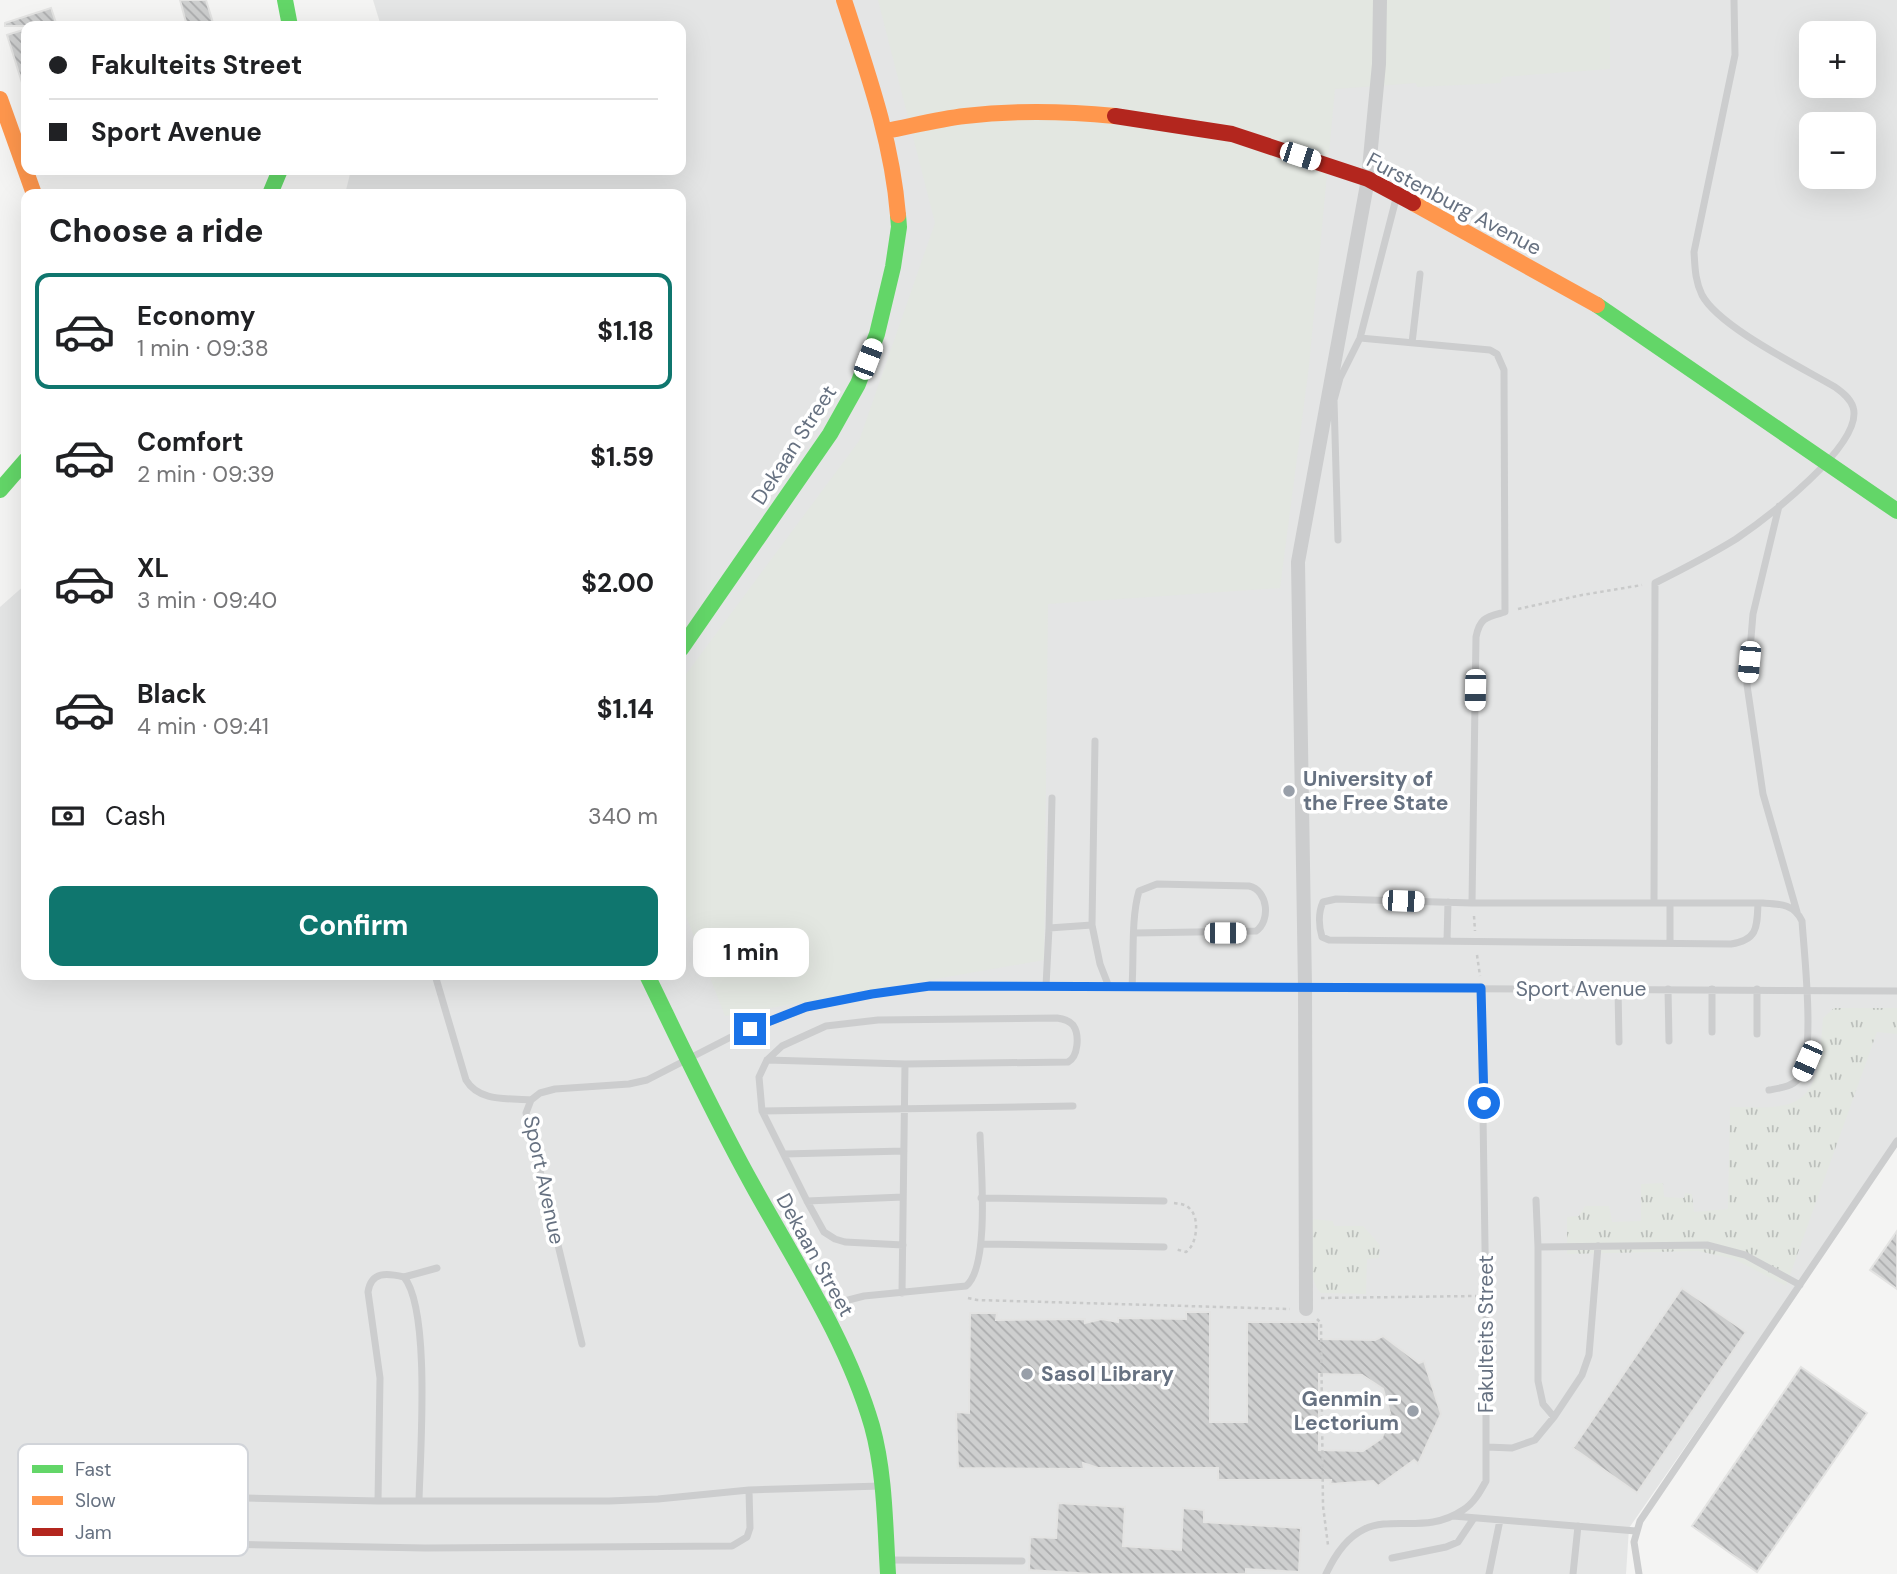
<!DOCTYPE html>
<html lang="en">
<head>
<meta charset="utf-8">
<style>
	:root { --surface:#fff; --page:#f2f2f2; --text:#202124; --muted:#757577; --line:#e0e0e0; --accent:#0f766e }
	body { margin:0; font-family:"DM Sans",sans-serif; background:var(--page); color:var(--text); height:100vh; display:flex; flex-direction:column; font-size:26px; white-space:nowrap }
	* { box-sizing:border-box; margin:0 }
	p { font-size:23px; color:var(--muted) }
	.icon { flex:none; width:38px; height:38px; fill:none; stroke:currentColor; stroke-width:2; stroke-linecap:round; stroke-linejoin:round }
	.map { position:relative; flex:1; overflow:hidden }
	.panel { position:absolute; left:21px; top:189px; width:665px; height:791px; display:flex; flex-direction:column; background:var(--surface); border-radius:14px; box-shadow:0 7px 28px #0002 }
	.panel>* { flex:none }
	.banner { position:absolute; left:21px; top:21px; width:665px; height:154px; border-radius:14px; box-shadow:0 7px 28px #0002; display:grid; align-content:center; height:154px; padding:0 28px; background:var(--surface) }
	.fabs { position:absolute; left:1799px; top:21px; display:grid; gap:14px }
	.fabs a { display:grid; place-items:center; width:77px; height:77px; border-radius:14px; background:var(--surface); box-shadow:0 7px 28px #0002; font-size:35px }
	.end { position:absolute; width:32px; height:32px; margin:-16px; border:9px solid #1a73e8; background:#fff; box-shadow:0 0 0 4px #fff }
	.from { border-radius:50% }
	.bubble { position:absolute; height:49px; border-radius:14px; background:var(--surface); box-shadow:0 7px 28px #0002; font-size:23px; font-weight:700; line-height:49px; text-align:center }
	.car { position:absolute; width:21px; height:42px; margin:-21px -10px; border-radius:9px; box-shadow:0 0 5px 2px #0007; background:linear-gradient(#fff 24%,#345 0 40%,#fff 0 76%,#345 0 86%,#fff 0) }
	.banner b { display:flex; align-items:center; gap:24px; height:66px; font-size:26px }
	.banner b+b { border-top:2px solid var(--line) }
	.banner i { width:18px; height:18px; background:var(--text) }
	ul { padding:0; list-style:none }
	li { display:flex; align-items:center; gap:21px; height:116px; margin:0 14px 10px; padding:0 14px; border:4px solid transparent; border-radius:14px }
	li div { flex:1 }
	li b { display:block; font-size:26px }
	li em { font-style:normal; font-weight:700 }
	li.current { border-color:var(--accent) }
	li>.icon { width:63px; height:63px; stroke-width:1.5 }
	h2 { padding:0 28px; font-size:32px; line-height:84px }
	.pay { display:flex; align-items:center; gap:18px; height:77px; padding:0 28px; font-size:26px }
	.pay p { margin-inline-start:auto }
	.cta { display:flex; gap:14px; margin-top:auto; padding:14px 28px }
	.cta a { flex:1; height:80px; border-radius:14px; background:var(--accent); color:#fff; font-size:28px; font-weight:700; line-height:80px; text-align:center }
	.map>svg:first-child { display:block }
	.built { fill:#e4e5e5; fill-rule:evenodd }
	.grass { fill:#e3e7e1 }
	.park { fill:url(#park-tufts) }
	.building { fill:url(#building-back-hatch); stroke:#e3e3e2; stroke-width:2; fill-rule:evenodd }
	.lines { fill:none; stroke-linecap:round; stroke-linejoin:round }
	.path { stroke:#c9caca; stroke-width:2.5; stroke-dasharray:3.5 3.5; stroke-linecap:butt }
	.lane { stroke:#cccdce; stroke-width:7 }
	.street { stroke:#cccdce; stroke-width:14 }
	.fast { stroke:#63d668; stroke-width:16 }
	.slow { stroke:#ff974d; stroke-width:16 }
	.jam { stroke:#b3261e; stroke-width:16 }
	.route { stroke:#1a73e8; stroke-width:9 }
	.poi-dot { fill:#989fa9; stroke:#fff; stroke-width:2.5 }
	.labels { text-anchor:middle; stroke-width:7; stroke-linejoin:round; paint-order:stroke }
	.street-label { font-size:21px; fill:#667181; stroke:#fff }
	.poi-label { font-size:21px; font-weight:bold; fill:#667181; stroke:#fff; text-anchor:start }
	.key { fill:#fff; stroke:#d1d4d9; stroke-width:2 }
	.key-label { font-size:19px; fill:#667181 }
</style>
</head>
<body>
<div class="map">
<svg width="1897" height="1574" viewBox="0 0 1897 1574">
	<defs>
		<pattern id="park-tufts" width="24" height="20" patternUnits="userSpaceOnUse" patternTransform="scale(1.75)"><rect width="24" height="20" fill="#e3e7e1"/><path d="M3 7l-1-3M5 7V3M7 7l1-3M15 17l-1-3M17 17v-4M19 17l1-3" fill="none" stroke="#bcc0bc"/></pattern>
		<pattern id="building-back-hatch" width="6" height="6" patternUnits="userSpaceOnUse" patternTransform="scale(1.75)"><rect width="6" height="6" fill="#cecfcf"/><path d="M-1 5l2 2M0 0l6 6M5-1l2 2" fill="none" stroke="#abacad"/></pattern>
	</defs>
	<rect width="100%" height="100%" fill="#f4f4f3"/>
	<path class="built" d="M373 0H1897V1141L1629 1528 1626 1574H0V607L26 584V975H681V194H345L351 170H681V26H381ZM1811 33H1864V86H1811ZM1811 124H1864V177H1811Z"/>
	<path class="grass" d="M878 0H1610V69L1502 77 1501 83 1417 87 1416 83 1335 89 1309 366 1280 588 1048 604 1044 960 725 1016 681 903V681L859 441 935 223Z"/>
	<path class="park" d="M1834 1008H1897V1034L1877 1032 1786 1286 1734 1259 1698 1251 1567 1254V1217L1579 1216 1585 1206H1609L1612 1222 1641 1221V1184L1663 1183 1664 1197 1684 1198 1685 1193 1692 1194 1694 1212 1728 1209 1730 1107C1749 1107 1771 1109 1789 1104 1823 1094 1820 1045 1823 1018Z
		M1311 1219 1333 1221 1334 1226H1363L1380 1245 1379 1258 1367 1259 1366 1294 1321 1293C1306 1280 1311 1239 1311 1219Z"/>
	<path class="building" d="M180 0H206L214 26H187Z
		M51 8 57 26H5V23Z
		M26 29V85L23 86 7 35Z
		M1897 1231V1289L1870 1270Z
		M1682 1288 1746 1332 1637 1493 1573 1448Z
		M1186 1312H1210V1422H1247V1322H1319V1339L1375 1340 1383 1336 1419 1363 1424 1361 1441 1414 1418 1464 1414 1460 1378 1486 1373 1481 1330 1484 1331 1480H1218V1468H1098L1083 1463 1084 1469 958 1468 956 1412 969 1413 970 1313H997L996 1320 1085 1319V1323L1102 1319 1118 1322V1318L1186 1319ZM1319 1374 1362 1375 1383 1389 1390 1413 1382 1438 1363 1451 1319 1450Z
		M1801 1367 1867 1413 1757 1572 1692 1526Z
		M1058 1503 1125 1507 1123 1546 1181 1550 1183 1508 1204 1510V1522L1301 1528 1299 1572 1246 1569V1574H1092L1029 1570 1030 1537 1056 1538Z"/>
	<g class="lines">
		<path class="path" d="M1518 609 1582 595 1642 585
			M1474 916 1475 931
			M1477 955 1480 976
			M1174 1203C1180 1204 1186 1204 1190 1209 1200 1218 1197 1245 1186 1252L1175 1249
			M968 1298 977 1300 1290 1309
			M1321 1298 1476 1296
			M1317 1319 1321 1323 1323 1506 1328 1545"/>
		<path class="lane" d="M1360 338 1490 350 1497 354 1504 370 1505 612C1487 617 1480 617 1476 637L1472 903
			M1412 343 1420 274
			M1779 506 1753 614 1747 685 1763 794 1797 912
			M1338 540 1334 400 1340 378 1360 338 1397 195
			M1654 902 1655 583C1683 569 1710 555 1736 539 1764 520 1865 444 1853 407 1850 398 1842 392 1835 387 1801 367 1719 327 1702 295 1695 281 1695 267 1694 252L1735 55 1734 0
			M1758 903C1757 927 1758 940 1731 944L1329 940 1322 937C1319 927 1318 913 1323 902L1336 899 1472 903H1763C1780 904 1794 904 1802 921 1804 952 1816 1056 1799 1078 1792 1087 1780 1088 1769 1090
			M1092 925 1095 741
			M1049 928 1052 798
			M1447 941 1448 902
			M1670 943V903
			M435 975 466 1080C479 1102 508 1098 531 1100
			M1046 986 1049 928 1092 925 1100 964 1109 987
			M1132 987C1134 957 1131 918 1139 891L1157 884 1249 886C1268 890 1271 921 1256 931L1135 933
			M1618 989 1619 1042
			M1668 989 1669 1041
			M1712 989V1032
			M1757 1034V989
			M767 1060 905 1064
			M762 1111 1073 1106
			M784 1154 904 1151
			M981 1198 1164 1201
			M1536 1200 1538 1247V1381L1543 1404 1554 1417
			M807 1201 903 1197
			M981 1244 1164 1247
			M1538 1247 1707 1245 1745 1255 1800 1285
			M404 1277 437 1268
			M902 1293 905 1064 1068 1062C1078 1057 1080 1035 1073 1025 1069 1020 1063 1019 1057 1018L878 1020 826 1026 782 1046 767 1060 759 1077 762 1111 807 1201 824 1232 835 1239 845 1242 903 1245
			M821 1307 864 1296 966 1286C990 1267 981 1167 980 1135
			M582 1344 526 1113 531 1100 540 1093 555 1089 629 1084 647 1080 729 1038 806 1008 871 994 930 986 1897 991
			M1487 1447 1512 1448 1535 1440 1554 1417 1582 1375 1589 1355 1598 1246
			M160 1496 378 1501H609L658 1499 749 1490 881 1486
			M378 1501 380 1378 368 1292C371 1271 387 1273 404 1277 431 1310 420 1455 419 1501
			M1453 1516 1636 1531
			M168 1543 425 1548 732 1546 747 1537 750 1528 749 1490
			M1392 1558 1446 1547 1458 1542 1474 1518
			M889 1560 1022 1561
			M1326 1574C1365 1490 1411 1545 1463 1510 1474 1503 1480 1492 1486 1481V1310L1481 987
			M1489 1574 1500 1520
			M1573 1574 1578 1526
			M1639 1574 1634 1542 1640 1521 1897 1141"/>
		<path class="street" d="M1306 1309 1305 987 1298 562 1368 179 1379 64 1380 0"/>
		<path class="fast" d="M285 0 290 26
			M270 194 280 170
			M1597 305 1897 511
			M0 490 26 460
			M681 649 830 434 858 384 877 334 893 267 899 227 898 215
			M647 975C681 1045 714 1116 752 1184 795 1262 847 1340 872 1426 885 1473 885 1525 888 1574"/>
		<path class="slow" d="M844 0C867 71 892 140 898 215
			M0 99 34 194
			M886 131C912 126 939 119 965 116 1015 110 1065 111 1115 116
			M1413 203 1597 305"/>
		<path class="jam" d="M1115 116 1232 134 1368 179 1413 203"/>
	</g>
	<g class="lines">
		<path class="route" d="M750 1029 806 1007 872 994 930 986 1481 988 1484 1103"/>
	</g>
	<g class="poi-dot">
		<circle cx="1289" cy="791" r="7"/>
		<circle cx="1027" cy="1374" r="7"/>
		<circle cx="1413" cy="1411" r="7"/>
	</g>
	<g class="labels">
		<g class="street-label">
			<text transform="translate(1454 204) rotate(28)" y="7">Furstenburg Avenue</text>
			<text transform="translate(794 445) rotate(-57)" y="7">Dekaan Street</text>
			<text x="1581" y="996">Sport Avenue</text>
			<text transform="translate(544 1180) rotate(78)" y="7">Sport Avenue</text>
			<text transform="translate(815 1255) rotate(61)" y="7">Dekaan Street</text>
			<text transform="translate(1486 1334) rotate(-90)" y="7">Fakulteits Street</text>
		</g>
		<g class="poi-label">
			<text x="1303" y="786">University of<tspan x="1303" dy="24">the Free State</tspan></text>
			<text x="1041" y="1381">Sasol Library</text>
			<text x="1399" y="1406" text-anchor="end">Genmin -<tspan x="1399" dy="24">Lectorium</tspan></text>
		</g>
	</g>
	<rect x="18" y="1444" width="230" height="112" rx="10" class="key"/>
	<rect x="32" y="1465" width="31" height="8" fill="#63d668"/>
	<rect x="32" y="1496" width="31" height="9" fill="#ff974d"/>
	<rect x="32" y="1528" width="31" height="8" fill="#b3261e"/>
	<g class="key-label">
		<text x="75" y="1476">Fast</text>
		<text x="75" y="1507">Slow</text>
		<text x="75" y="1539">Jam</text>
	</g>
</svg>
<div class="fabs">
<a>+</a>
<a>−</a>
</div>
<i class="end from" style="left:1484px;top:1103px"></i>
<i class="end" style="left:750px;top:1029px"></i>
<div class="bubble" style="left:693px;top:928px;width:116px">1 min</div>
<i class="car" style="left:1300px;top:156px;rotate:108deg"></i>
<i class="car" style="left:868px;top:359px;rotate:21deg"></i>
<i class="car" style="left:1749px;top:662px;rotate:185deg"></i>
<i class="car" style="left:1475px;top:690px;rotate:181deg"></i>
<i class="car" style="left:1403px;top:901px;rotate:92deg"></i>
<i class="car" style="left:1225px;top:933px;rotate:90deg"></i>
<i class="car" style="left:1807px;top:1061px;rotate:204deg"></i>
<div class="banner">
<b><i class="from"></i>Fakulteits Street</b>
<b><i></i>Sport Avenue</b>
</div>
<section class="panel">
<h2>Choose a ride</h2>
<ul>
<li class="current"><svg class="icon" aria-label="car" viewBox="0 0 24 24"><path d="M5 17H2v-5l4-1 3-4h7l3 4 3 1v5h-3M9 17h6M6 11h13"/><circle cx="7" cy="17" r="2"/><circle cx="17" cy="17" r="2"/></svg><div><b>Economy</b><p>1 min · 09:38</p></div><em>$1.18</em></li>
<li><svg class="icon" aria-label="car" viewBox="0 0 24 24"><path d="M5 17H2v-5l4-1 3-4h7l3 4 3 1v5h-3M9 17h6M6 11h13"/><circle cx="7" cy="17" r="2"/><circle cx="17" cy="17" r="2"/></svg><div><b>Comfort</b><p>2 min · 09:39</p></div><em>$1.59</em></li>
<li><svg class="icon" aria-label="car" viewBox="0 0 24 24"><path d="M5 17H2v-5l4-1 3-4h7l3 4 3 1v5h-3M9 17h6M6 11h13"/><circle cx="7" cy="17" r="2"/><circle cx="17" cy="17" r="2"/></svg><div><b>XL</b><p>3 min · 09:40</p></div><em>$2.00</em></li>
<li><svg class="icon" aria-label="car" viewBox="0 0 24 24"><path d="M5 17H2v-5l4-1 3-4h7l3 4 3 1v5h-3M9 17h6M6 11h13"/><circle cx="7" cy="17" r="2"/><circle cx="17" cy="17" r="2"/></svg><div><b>Black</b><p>4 min · 09:41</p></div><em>$1.14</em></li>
</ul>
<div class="pay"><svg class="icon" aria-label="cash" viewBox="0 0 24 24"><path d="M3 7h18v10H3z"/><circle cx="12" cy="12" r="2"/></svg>Cash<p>340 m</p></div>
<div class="cta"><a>Confirm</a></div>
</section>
</div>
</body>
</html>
